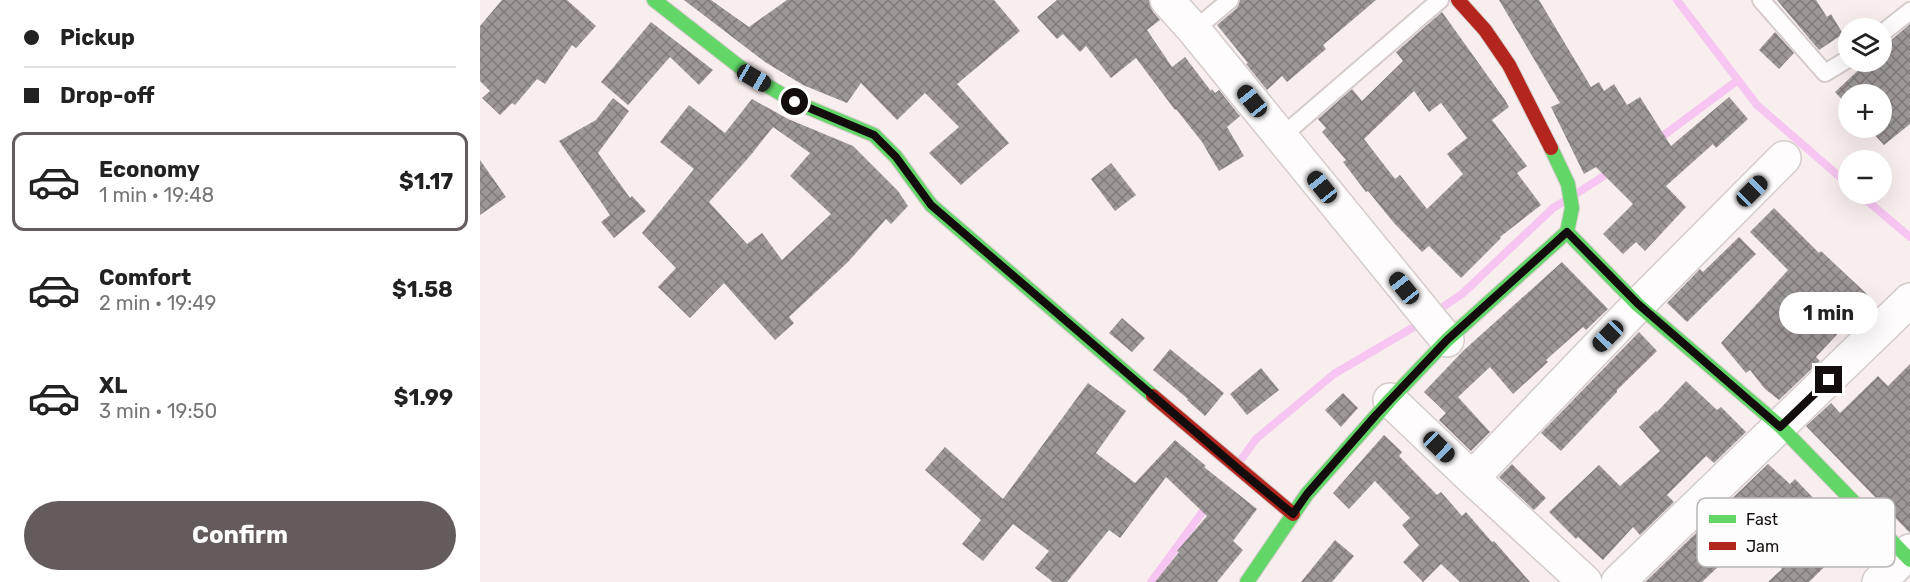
<!DOCTYPE html>
<html lang="en">
<head>
<meta charset="utf-8">
<style>
	:root { --surface:#fff; --page:#f6f6f6; --text:#222; --muted:#767676; --line:#e0e0e0; --accent:#645c5c }
	body { margin:0; font-family:Rubik,sans-serif; background:var(--page); color:var(--text); height:100vh; display:flex; flex-direction:column; font-size:22px; white-space:nowrap }
	* { box-sizing:border-box; margin:0 }
	p { font-size:20px; color:var(--muted) }
	.icon { flex:none; width:33px; height:33px; fill:none; stroke:currentColor; stroke-width:2; stroke-linecap:round; stroke-linejoin:round }
	.map { position:relative; flex:1; overflow:hidden }
	.drawer { display:flex; flex-direction:column; background:var(--surface); width:480px }
	.drawer>* { flex:none }
	.banner { display:grid; align-content:center; height:132px; padding:0 24px; background:var(--surface) }
	.tools { position:absolute; left:1358px; top:18px; display:grid; gap:12px }
	.tools a { display:grid; place-items:center; width:54px; height:54px; border-radius:50%; background:var(--surface); box-shadow:0 6px 24px #0002; font-size:30px }
	.end { position:absolute; width:27px; height:27px; margin:-14px; border:8px solid #140d0d; background:#fff; box-shadow:0 0 0 3px #fff }
	.from { border-radius:50% }
	.bubble { position:absolute; height:42px; border-radius:21px; background:var(--surface); box-shadow:0 6px 24px #0002; font-size:20px; font-weight:700; line-height:42px; text-align:center }
	.car { position:absolute; width:18px; height:36px; margin:-18px -9px; border-radius:8px; box-shadow:0 0 4px 2px #0007; background:linear-gradient(#222 24%,#8ab4d8 0 40%,#222 0 76%,#8ab4d8 0 86%,#222 0) }
	.banner b { display:flex; align-items:center; gap:21px; height:57px; font-size:22px }
	.banner b+b { border-top:2px solid var(--line) }
	.banner i { width:15px; height:15px; background:var(--text) }
	ul { padding:0; list-style:none }
	li { display:flex; align-items:center; gap:18px; height:99px; margin:0 12px 9px; padding:0 12px; border:3px solid transparent; border-radius:12px }
	li div { flex:1 }
	li b { display:block; font-size:22px }
	li em { font-style:normal; font-weight:700 }
	li.on { border-color:var(--accent) }
	li>.icon { width:54px; height:54px; stroke-width:1.5 }
	.cta { display:flex; gap:12px; margin-top:auto; padding:12px 24px }
	.cta a { flex:1; height:69px; border-radius:36px; background:var(--accent); color:#fff; font-size:24px; font-weight:700; line-height:69px; text-align:center }
	main { display:flex; flex:1; min-height:0 }
	.map>svg:first-child { display:block }
	.lines { fill:none; stroke-linecap:round; stroke-linejoin:round }
	.stream { stroke:#f6c5f1; stroke-width:8 }
	.building { fill:url(#building-cross-hatch); fill-rule:evenodd }
	.lane-casing { stroke:#d5cbcb; stroke-width:20 }
	.street-casing { stroke:#d5cbcb; stroke-width:36 }
	.fast-casing { stroke:#d5cbcb; stroke-width:16 }
	.jam-casing { stroke:#d5cbcb; stroke-width:16 }
	.lane { stroke:#fefcfc; stroke-width:16 }
	.street { stroke:#fefcfc; stroke-width:33 }
	.fast { stroke:#63d668; stroke-width:14 }
	.jam { stroke:#b3261e; stroke-width:14 }
	.route { stroke:#140d0d; stroke-width:8 }
	.key { fill:#fcfdfc; stroke:#b6b5b4; stroke-width:1.5 }
	.key-label { font-size:16px; fill:#140d0d }
</style>
</head>
<body>
<main>
<section class="drawer">
<div class="banner">
<b><i class="from"></i>Pickup</b>
<b><i></i>Drop-off</b>
</div>
<ul>
<li class="on"><svg class="icon" aria-label="car" viewBox="0 0 24 24"><path d="M5 17H2v-5l4-1 3-4h7l3 4 3 1v5h-3M9 17h6M6 11h13"/><circle cx="7" cy="17" r="2"/><circle cx="17" cy="17" r="2"/></svg><div><b>Economy</b><p>1 min · 19:48</p></div><em>$1.17</em></li>
<li><svg class="icon" aria-label="car" viewBox="0 0 24 24"><path d="M5 17H2v-5l4-1 3-4h7l3 4 3 1v5h-3M9 17h6M6 11h13"/><circle cx="7" cy="17" r="2"/><circle cx="17" cy="17" r="2"/></svg><div><b>Comfort</b><p>2 min · 19:49</p></div><em>$1.58</em></li>
<li><svg class="icon" aria-label="car" viewBox="0 0 24 24"><path d="M5 17H2v-5l4-1 3-4h7l3 4 3 1v5h-3M9 17h6M6 11h13"/><circle cx="7" cy="17" r="2"/><circle cx="17" cy="17" r="2"/></svg><div><b>XL</b><p>3 min · 19:50</p></div><em>$1.99</em></li>
</ul>
<div class="cta"><a>Confirm</a></div>
</section>
<div class="map">
<svg width="1430" height="582" viewBox="0 0 1430 582">
	<defs>
		<pattern id="building-cross-hatch" width="8" height="8" patternUnits="userSpaceOnUse" patternTransform="scale(1.5)"><rect width="8" height="8" fill="#9e9798"/><path d="M0 0l8 8M0 8l8-8" fill="none" stroke="#807a7a"/></pattern>
	</defs>
	<rect width="100%" height="100%" fill="#f9eeee"/>
	<g class="lines">
		<path class="stream" d="M1197 0 1277 105 1368 184
			M1176 141 1258 80
			M1096 194 1133 170
			M1379 194 1430 237
			M954 313 982 294 1073 208 1083 202
			M760 461 776 439 854 374 944 321
			M671 582 729 503"/>
	</g>
	<path class="building" d="M22 0H87L116 26 96 48 92 45 65 84 57 79 35 105 32 103 20 115 2 98 10 91 0 81V26Z
		M204 0H231L269 27 307 0H514L540 31 477 84 529 143 481 185 449 153 479 127 445 93 417 120 381 83 367 103 323 85 285 62Z
		M577 0H669L673 12 680 20 667 30 692 67 705 57 731 91 732 89 735 93 739 90 760 116 747 127 764 156 739 171 722 142 696 109 695 110 656 58 631 78 606 46 600 52 583 34 577 39 557 17Z
		M760 0H896L843 45 846 49 807 82 802 76 787 90 766 64 768 63 737 25 757 8Z
		M1019 0H1059L1111 87 1119 82 1124 91 1134 84 1147 105 1160 97 1191 146 1249 97 1268 119 1236 148 1233 144 1186 186 1206 207 1165 251 1156 242 1143 254 1123 234 1153 204 1116 167 1104 174 1071 107 1080 103Z
		M1297 0H1336L1347 17 1351 14 1363 34 1339 50Z
		M962 12 1025 100 1029 107 1012 120 1047 166 1037 173 1061 205 1020 237 1021 238 981 278 949 246 942 252 914 223 888 191 886 192 863 162 866 160 842 132 846 128 838 119 872 89 882 101 923 61 916 52ZM934 91 949 112 961 103 987 138 967 154 983 174 947 209 920 175 915 179 884 139Z
		M171 22 233 70 219 85 190 57 148 105 121 82Z
		M1430 24V124L1404 145 1388 128H1401V94H1368V106L1355 92 1387 62H1401V49Z
		M1295 32 1314 53 1299 69 1279 50Z
		M133 98 149 111 118 153 150 198 152 196 166 211 134 238 121 222 130 215 79 141 116 120Z
		M272 99 308 119 373 146 418 191 428 206 411 224 406 219 368 262 309 317 314 323 295 340 244 283 210 318 178 287 196 268 162 233 214 169 180 142 209 105 245 133ZM293 127 330 153 310 176 351 214 302 260 282 233 267 244 229 202 270 156Z
		M0 160 26 197 0 215Z
		M631 163 656 195 635 211 611 179Z
		M1294 208 1339 253 1341 251 1391 298 1336 357 1340 361 1299 400 1285 389 1270 370 1266 373 1241 343 1308 270 1270 232Z
		M1259 237 1276 254 1207 322 1187 303 1220 269 1223 272Z
		M1082 262 1128 309 1106 330 1103 327 1066 360 1068 362 1033 394 1010 367 978 397 1010 432 991 451 959 420 966 413 944 392 983 351Z
		M642 318 665 338 652 352 629 333Z
		M1159 332 1177 351 1137 390V392L1081 451 1061 433Z
		M690 349 744 393 725 416 707 400 708 399 673 370Z
		M1430 364V533L1326 426 1351 403 1360 413 1398 376 1408 386Z
		M781 368 799 390 767 415 750 394Z
		M1206 381 1237 410 1241 407 1266 432 1234 463 1226 456 1187 495 1194 502 1160 535 1153 527 1123 560 1098 537 1096 539 1069 512 1119 465 1140 486 1180 451 1159 427 1176 411 1177 412Z
		M608 383 646 411 616 453 655 483 695 440 726 466 724 467 777 509 753 541 763 550 737 582H675L699 552 697 551 727 516 686 477 640 538 629 530 587 582H573L555 568 569 551 533 524 503 561 482 544 501 520 445 470 465 447 523 499Z
		M863 393 878 408 861 427 845 410Z
		M904 435 922 452 919 456 957 495 961 492 982 516 986 512 1012 542 1014 541 1050 582H980L961 564 943 582 923 562 939 545 922 525 930 518 895 481 869 509 853 493Z
		M1032 464 1066 498 1054 510 1019 477Z
		M1288 464 1310 484 1315 479 1373 539 1329 582H1288L1302 569 1271 536 1222 582H1165Z
		M855 540 874 556 852 582H821Z"/>
	<g class="lines">
		<defs>
			<path id="lane" d="M1281 0 1345 73 1368 59
				M714 30 750 0
				M1401 34 1430 11
				M801 137 960 0"/>
			<path id="street" d="M687 0 714 30 967 340
				M910 400 992 478 1105 582
				M992 478 1158 305 1304 158
				M1138 582 1430 300
				M1399 582 1430 551"/>
			<path id="fast" d="M174 0 274 78 315 102 394 135 416 157 451 205 673 396
				M1087 232 1158 305 1301 427 1430 560
				M767 582 827 494 910 400 967 340 1087 232 1092 208 1088 184 1071 148"/>
			<path id="jam" d="M978 0 1005 30 1029 65 1071 148
				M673 396 813 514"/>
		</defs>
		<use href="#lane" class="lane-casing"/>
		<use href="#street" class="street-casing"/>
		<use href="#fast" class="fast-casing"/>
		<use href="#jam" class="jam-casing"/>
		<use href="#lane" class="lane"/>
		<use href="#street" class="street"/>
		<use href="#fast" class="fast"/>
		<use href="#jam" class="jam"/>
	</g>
	<g class="lines">
		<path class="route" d="M315 102 394 135 416 157 451 205 762 472 813 514 827 494 896 415 967 340 1087 232 1158 304 1300 427 1349 380"/>
	</g>
	<rect x="1217" y="498" width="198" height="69" rx="9" class="key"/>
	<rect x="1229" y="515" width="27" height="8" fill="#63d668"/>
	<rect x="1229" y="542" width="27" height="8" fill="#b3261e"/>
	<g class="key-label">
		<text x="1266" y="525">Fast</text>
		<text x="1266" y="552">Jam</text>
	</g>
</svg>
<div class="tools">
<a><svg class="icon" aria-label="layers" viewBox="0 0 24 24"><path d="M12 4l9 5-9 5-9-5zM3 14l9 5 9-5"/></svg></a>
<a>+</a>
<a>−</a>
</div>
<i class="end from" style="left:315px;top:102px"></i>
<i class="end" style="left:1349px;top:380px"></i>
<div class="bubble" style="left:1299px;top:292px;width:99px">1 min</div>
<i class="car" style="left:274px;top:78px;rotate:120deg"></i>
<i class="car" style="left:772px;top:101px;rotate:321deg"></i>
<i class="car" style="left:842px;top:187px;rotate:321deg"></i>
<i class="car" style="left:1272px;top:191px;rotate:45deg"></i>
<i class="car" style="left:924px;top:288px;rotate:321deg"></i>
<i class="car" style="left:1128px;top:336px;rotate:224deg"></i>
<i class="car" style="left:959px;top:447px;rotate:134deg"></i>
</div>
</main>
</body>
</html>
